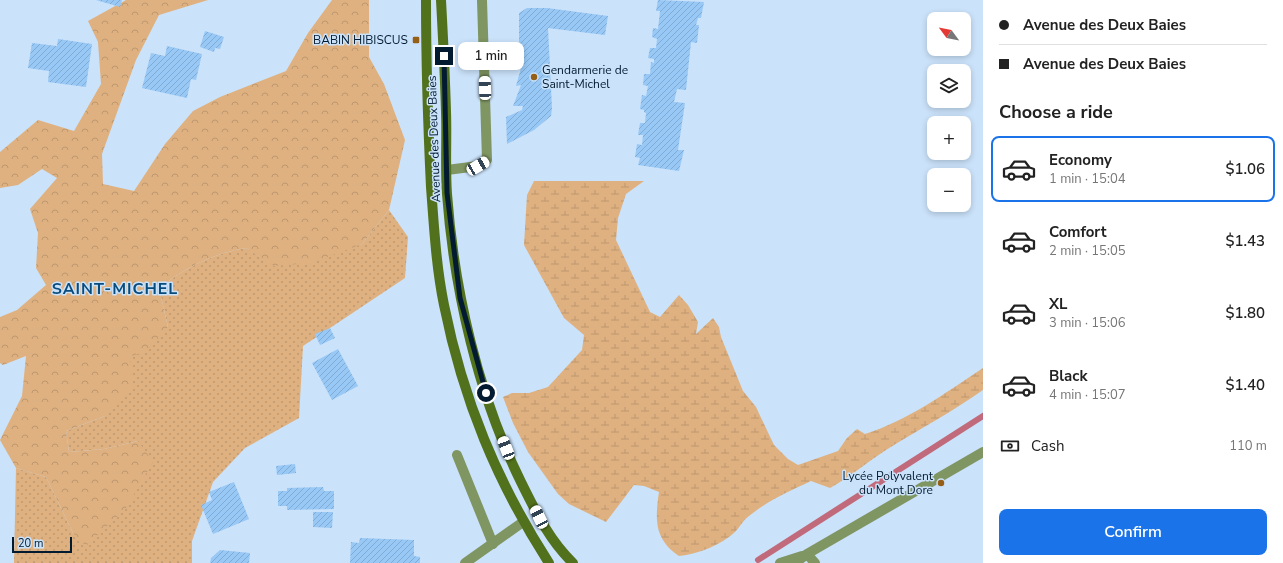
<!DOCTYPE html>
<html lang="en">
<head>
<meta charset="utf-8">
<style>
	:root { --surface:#fff; --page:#f2f2f2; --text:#222; --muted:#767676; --line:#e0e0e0; --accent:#1a73e8 }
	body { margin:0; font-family:"Nunito Sans",sans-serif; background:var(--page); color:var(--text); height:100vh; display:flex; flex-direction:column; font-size:15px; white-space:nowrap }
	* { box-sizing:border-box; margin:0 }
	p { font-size:13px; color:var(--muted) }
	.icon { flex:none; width:22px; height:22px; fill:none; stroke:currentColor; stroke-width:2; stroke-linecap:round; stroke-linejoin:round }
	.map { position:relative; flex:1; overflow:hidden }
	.drawer { display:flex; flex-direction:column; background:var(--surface); width:300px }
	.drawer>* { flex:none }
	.guide { display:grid; align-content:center; height:88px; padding:0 16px; background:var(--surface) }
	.needle { width:26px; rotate:302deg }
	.buttons { position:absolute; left:927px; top:12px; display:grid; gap:8px }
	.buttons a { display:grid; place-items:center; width:44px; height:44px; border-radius:8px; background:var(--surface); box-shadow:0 2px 6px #0003; font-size:20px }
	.scale { position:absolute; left:12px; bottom:10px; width:60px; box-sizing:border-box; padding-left:4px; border:2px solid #031b30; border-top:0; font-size:11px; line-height:14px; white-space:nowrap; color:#031b30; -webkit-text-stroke:3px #cae2fa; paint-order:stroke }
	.end { position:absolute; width:18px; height:18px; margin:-9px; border:5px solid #031b30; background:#fff; box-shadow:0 0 0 2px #fff }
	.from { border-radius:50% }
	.bubble { position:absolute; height:28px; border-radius:8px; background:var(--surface); box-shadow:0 2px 6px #0003; font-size:13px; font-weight:600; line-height:28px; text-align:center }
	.car { position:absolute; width:12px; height:24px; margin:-12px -6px; border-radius:5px; box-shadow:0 0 3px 1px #0007; background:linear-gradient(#fff 24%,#345 0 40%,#fff 0 76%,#345 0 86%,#fff 0) }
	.guide b { display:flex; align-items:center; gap:14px; height:38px; font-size:15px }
	.guide b+b { border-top:1px solid var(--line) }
	.guide i { width:10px; height:10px; background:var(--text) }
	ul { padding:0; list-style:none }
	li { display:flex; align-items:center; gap:12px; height:66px; margin:0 8px 6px; padding:0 8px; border:2px solid transparent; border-radius:8px }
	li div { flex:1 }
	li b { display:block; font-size:15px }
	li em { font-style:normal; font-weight:600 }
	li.active { border-color:var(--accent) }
	li>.icon { width:36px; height:36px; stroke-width:1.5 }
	h2 { padding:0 16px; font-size:18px; line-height:48px }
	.pay { display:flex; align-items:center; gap:10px; height:44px; padding:0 16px; font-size:15px }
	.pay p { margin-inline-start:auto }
	.cta { display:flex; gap:8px; margin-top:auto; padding:8px 16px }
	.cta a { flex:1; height:46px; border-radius:8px; background:var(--accent); color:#fff; font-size:16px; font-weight:600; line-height:46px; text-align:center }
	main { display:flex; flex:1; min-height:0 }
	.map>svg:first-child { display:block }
	.grass { fill:url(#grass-dots) }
	.forest { fill:url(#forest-crowns) }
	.wetland { fill:url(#wetland-marsh) }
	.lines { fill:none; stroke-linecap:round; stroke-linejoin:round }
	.stream { stroke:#c06a7b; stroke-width:6 }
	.building { fill:url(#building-hatch) }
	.lane { stroke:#7f9562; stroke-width:10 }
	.street { stroke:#7f9562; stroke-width:10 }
	.secondary { stroke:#52711c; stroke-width:10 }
	.route { stroke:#031b30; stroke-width:5 }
	.poi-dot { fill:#955f17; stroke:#cae2fa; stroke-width:1.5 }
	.labels { text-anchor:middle; stroke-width:3; stroke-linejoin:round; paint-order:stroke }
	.poi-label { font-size:12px; fill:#031b30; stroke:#cae2fa; text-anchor:end }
	.street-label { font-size:12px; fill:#031b30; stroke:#cae2fa }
	.district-label { font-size:16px; font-weight:bold; letter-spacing:1px; fill:#084b7d; stroke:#cae2fa }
</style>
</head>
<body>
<main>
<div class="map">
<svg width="983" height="563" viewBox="0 0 983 563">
	<defs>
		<pattern id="grass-dots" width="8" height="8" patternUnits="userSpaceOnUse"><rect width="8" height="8" fill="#dfb180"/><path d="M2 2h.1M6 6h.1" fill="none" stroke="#be986f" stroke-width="1.8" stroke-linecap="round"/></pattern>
		<pattern id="forest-crowns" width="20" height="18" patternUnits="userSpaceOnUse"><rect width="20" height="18" fill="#dfb180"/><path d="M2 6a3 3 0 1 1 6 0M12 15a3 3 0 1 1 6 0" fill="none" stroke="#be986f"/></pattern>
		<pattern id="wetland-marsh" width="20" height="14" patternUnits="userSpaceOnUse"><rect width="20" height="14" fill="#dfb180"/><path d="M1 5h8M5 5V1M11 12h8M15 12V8" fill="none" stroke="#be986f"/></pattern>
		<pattern id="building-hatch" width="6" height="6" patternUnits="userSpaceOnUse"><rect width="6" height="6" fill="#98c8f6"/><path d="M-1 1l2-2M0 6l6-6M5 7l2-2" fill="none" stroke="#81abd3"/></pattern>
	</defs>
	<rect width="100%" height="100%" fill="#cae2fa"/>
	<path class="grass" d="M389 210 408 237 405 278 303 346 299 418 245 448 213 482 192 541V563H14L16 468 46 477 73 533 138 441 104 449 69 452 66 431 105 416 130 356 168 327 159 288C187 267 211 254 246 248L274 265 362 244Z"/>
	<path class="forest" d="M126 0H208L159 15 136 60 102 154 103 184 134 191 165 144 193 111 220 97 286 71 308 33 332 0H369V57L384 84 405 140 389 210 362 244 311 263 274 266 246 248C211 254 187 267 159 288L168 327 146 352 130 356 133 385 105 416 66 431 69 452 104 449 138 441 153 462 126 508 86 546 73 533 46 477 16 468 0 440 22 396 26 356 3 365 0 363V317L17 310 46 285 36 268 38 233 30 209 57 178 42 169 18 185 0 188V152L38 120 74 131 101 84 98 42 88 21Z"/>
	<path class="wetland" d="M534 181H644L626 194 618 218 616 240 650 312 660 317 679 295 688 305 698 322 696 334 713 318 719 327 721 337 743 391 756 407 774 445 788 459 798 465 838 451 847 438 857 429 865 434C909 420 945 393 983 368V390C952 412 918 430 886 450 867 462 850 477 830 488L811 481C790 491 767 501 749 516 743 520 740 527 735 532 721 545 698 554 679 556 654 539 655 519 659 492L644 486 634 485 606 522 569 504 558 494 528 452 513 423 503 397 512 393H529L548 387 582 350 584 335 564 318 524 245 527 195Z"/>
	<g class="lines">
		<path class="stream" d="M758 560 983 416"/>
	</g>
	<path class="building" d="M96 0H122L120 7Z
		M658 0 704 2 701 18H698L696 25H699L697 43 691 42 686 90 677 89 674 102 685 103 678 150H684L679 171 638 165 640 158 635 157 637 144 642 145 643 135H638L640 123H645L646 113 644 112V110L640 109 642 95 646 96 648 86 643 85 644 74H650L651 62 654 63V59L648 58 650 48H656L657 39 652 37 653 28 658 29 660 11H656Z
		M527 8H547L608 16 605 35 548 28 552 108 551 116 534 130 507 144 506 117 522 110 523 106H513L521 85 516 86 521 68H515L519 53V13Z
		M205 31 224 37 220 49 215 48 214 52 200 47Z
		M58 39 92 44 86 87 48 82 49 71 28 68 32 43 57 46Z
		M167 46 202 54 196 80 191 79 187 98 142 88 151 53 165 56Z
		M330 328 335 338 320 345 315 334Z
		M338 349 358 386 332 400 312 363Z
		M295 464 296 473 277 475 276 466Z
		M234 482 249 519 213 534 201 505 212 500 209 492Z
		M323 487 324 491H334V509L287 510V506H278V491H287V488Z
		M313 512H333L332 528 313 527Z
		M360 538 414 540V556L420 557V563H350L351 542 359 543Z
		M220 550 250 553 249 563H210L211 558Z"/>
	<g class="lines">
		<path class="lane" d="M447 170 478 166 487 160 482 0
			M457 455 493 544
			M807 554 815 563
			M780 563 802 556
			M795 563 807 554 983 452"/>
		<path class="street" d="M465 563 523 522"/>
		<path class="secondary" d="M426 0C426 63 428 125 431 187 434 226 436 266 444 305 463 400 497 482 549 563
			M441 0C443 37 445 75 446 112 447 139 445 167 447 194 454 290 478 395 521 482 536 512 549 540 573 563"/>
	</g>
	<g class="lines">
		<path class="route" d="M444 56 447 193 460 298 486 393"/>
	</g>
	<g class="poi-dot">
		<rect x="412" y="36" width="8" height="8" rx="2"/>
		<circle cx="534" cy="77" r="4"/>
		<circle cx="941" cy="483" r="4"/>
	</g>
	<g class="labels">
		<g class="poi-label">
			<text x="408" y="44">BABIN HIBISCUS</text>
			<text x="542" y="74" text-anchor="start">Gendarmerie de<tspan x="542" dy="14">Saint-Michel</tspan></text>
			<text x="933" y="480">Lycée Polyvalent<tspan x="933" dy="14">du Mont Dore</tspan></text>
		</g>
		<g class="street-label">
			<text transform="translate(434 139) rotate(-92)" y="4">Avenue des Deux Baies</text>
		</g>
		<g class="district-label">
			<text x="115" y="294">SAINT-MICHEL</text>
		</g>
	</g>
</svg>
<div class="buttons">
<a><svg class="needle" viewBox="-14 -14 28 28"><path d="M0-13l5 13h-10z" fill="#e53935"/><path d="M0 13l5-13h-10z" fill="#767676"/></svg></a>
<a><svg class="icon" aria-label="layers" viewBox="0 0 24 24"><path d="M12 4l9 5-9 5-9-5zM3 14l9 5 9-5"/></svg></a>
<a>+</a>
<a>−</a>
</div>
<div class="scale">20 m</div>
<i class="end from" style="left:486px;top:393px"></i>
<i class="end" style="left:444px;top:56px"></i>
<div class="bubble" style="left:458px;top:42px;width:66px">1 min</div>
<i class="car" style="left:485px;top:88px;rotate:358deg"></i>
<i class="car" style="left:478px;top:166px;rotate:60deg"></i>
<i class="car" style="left:506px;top:448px;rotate:339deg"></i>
<i class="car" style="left:539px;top:517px;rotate:334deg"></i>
</div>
<section class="drawer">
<div class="guide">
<b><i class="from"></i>Avenue des Deux Baies</b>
<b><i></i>Avenue des Deux Baies</b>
</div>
<h2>Choose a ride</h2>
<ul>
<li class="active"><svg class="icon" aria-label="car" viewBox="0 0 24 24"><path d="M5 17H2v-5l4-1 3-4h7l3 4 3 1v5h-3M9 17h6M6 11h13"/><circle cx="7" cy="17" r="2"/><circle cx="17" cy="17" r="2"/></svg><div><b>Economy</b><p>1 min · 15:04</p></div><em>$1.06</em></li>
<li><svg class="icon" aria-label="car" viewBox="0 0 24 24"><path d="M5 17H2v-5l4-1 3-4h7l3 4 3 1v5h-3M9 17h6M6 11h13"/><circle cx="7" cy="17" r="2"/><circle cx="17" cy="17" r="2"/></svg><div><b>Comfort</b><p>2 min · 15:05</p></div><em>$1.43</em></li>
<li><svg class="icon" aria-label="car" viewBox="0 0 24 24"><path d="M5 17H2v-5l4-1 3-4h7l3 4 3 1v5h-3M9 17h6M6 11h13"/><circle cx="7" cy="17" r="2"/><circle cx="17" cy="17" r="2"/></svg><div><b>XL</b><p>3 min · 15:06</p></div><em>$1.80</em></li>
<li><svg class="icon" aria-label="car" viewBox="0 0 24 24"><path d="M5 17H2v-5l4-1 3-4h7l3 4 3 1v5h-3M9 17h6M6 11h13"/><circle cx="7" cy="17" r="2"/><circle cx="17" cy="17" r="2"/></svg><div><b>Black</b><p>4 min · 15:07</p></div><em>$1.40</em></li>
</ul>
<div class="pay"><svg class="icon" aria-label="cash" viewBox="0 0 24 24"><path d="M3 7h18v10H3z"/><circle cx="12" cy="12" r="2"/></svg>Cash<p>110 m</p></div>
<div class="cta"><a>Confirm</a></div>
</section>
</main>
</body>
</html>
